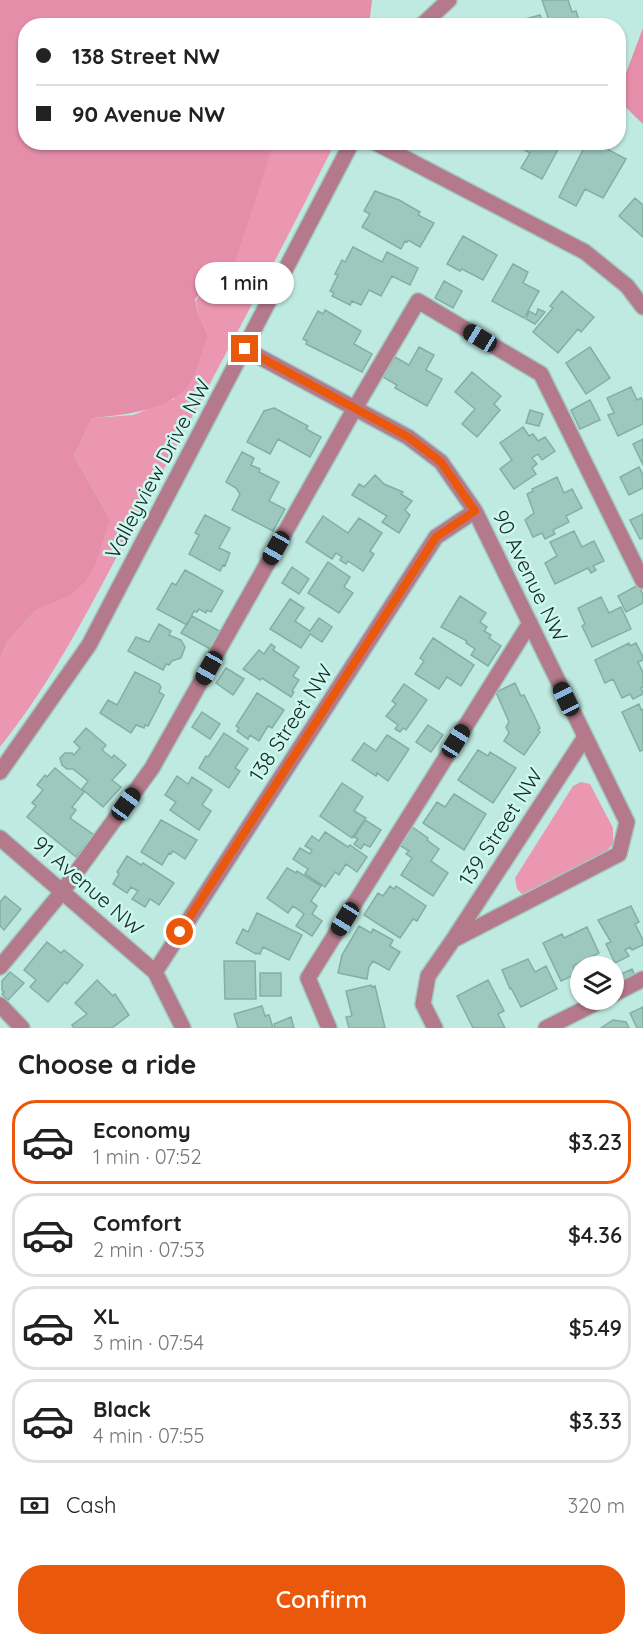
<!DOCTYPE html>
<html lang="en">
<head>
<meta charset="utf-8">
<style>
	:root { --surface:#fff; --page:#f2f2f2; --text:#222; --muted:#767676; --line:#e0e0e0; --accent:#ea580c }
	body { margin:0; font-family:Quicksand,sans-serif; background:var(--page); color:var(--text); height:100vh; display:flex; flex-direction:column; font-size:22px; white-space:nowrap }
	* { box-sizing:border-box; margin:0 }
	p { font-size:20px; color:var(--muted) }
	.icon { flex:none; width:33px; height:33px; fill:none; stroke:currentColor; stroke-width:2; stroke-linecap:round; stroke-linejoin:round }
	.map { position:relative; height:1028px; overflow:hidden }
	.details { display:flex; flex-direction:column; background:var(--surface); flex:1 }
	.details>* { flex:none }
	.banner { position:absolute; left:18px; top:18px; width:608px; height:132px; border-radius:24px; box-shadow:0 2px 4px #0004; display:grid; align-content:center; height:132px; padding:0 18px; background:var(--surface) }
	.tools { position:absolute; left:570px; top:956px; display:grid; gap:12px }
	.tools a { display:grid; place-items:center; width:54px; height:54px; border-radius:50%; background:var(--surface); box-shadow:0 2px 4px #0004; font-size:30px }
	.end { position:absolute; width:27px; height:27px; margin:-14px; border:8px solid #ea580c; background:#fff; box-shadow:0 0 0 3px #fff }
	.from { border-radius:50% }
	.bubble { position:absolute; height:42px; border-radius:21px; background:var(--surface); box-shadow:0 2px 4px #0004; font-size:20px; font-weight:600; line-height:42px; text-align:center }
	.car { position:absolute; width:18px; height:36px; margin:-18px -9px; border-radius:8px; box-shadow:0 0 4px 2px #0007; background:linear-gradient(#222 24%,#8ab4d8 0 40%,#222 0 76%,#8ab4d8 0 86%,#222 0) }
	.banner b { display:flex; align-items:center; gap:21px; height:57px; font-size:22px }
	.banner b+b { border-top:2px solid var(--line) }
	.banner i { width:15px; height:15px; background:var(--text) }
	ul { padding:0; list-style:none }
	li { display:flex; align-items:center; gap:18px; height:84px; margin:0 12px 9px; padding:0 6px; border:3px solid var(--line); border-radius:24px }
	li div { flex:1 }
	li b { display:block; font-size:22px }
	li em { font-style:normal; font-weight:600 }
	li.active { border-color:var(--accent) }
	li>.icon { width:54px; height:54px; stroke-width:1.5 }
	h2 { padding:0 18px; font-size:27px; line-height:72px }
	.pay { display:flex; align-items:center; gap:15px; height:66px; padding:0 18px; font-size:22px }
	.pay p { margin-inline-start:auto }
	.button { display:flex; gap:12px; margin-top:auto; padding:12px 18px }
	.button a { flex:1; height:69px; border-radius:24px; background:var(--accent); color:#fff; font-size:24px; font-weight:600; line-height:69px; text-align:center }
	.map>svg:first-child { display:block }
	.green { fill:#ec97b1 }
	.forest { fill:#e58ea9 }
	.building { fill:#9dc8be; stroke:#84aea5; stroke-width:1.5 }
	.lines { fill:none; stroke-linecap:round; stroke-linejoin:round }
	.minor-casing { stroke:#a1c7bf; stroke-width:18 }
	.minor { stroke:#b4798b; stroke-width:15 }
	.route { stroke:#ea580c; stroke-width:8 }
	.labels { text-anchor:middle; stroke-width:5; stroke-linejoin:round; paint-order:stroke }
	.street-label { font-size:21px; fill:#172724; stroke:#ccf8ee }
</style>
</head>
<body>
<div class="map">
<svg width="643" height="1028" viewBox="0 0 643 1028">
	<rect width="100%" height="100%" fill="#bfeae1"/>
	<path class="green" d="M274 143H335C273 267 207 390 140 513 97 593 57 676 0 747V659L8 641 36 610 68 597 110 519 74 456 92 418 133 415 174 399 208 335 198 314 196 301 257 193Z
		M581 782 590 784 613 828V844L603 855 524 896 517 889 515 878 573 786Z"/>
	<path class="forest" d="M0 0H372L369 25 26 26V142L274 143 235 262 213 292 203 291 195 299 198 314 208 335C202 350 198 369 190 383 172 411 122 415 92 418L74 456 110 519 96 562 86 581 68 597 36 610 8 641 0 659Z
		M643 28V124L618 100V94Z"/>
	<path class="building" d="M542 0H568L572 12 576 11 581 26H551Z
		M540 15 544 26H524L522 20Z
		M523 142H562L542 179 521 168 530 153 521 148Z
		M587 142H594L626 159 603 198 585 189 576 206 559 197Z
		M375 191 399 200 420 212 418 215 434 223 420 247 408 240 407 242 405 241 401 249 362 227 370 214 364 211Z
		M635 198 643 205V237L619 216Z
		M463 236 497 255 483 280 462 269 460 271 447 264Z
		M353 247 382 262 387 252 418 268 410 285 392 276 381 296 369 290 361 305 352 301 350 305 332 296 334 293 330 291 338 275 335 274 342 260 345 262Z
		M513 264 528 272 523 283 539 291 524 318 492 301Z
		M444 281 462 291 453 308 435 298Z
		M562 291 594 317 581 332 578 329 558 353 533 332 553 308 550 306Z
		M538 309 545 312 535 324 526 319 529 311 536 315Z
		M325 310 361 331 354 344 372 354 362 372 306 344 307 341 303 339 318 311 323 314Z
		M419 347 434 355 426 370 442 379 427 406 395 388 397 385 383 377 395 357 409 365Z
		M590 347 610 378 586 394 566 363Z
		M472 372 501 396 494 404 500 410 477 437 462 424 475 409 455 392Z
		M631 387 637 400 641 398 643 401V424L618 436 608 415 614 413 607 398Z
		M590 400 600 420 580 429 571 410Z
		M274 408 308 426 306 429 321 437 310 457 278 439 270 454 247 442 264 411Z
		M530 410 543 414 539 426 526 423Z
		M523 427 529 436 533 434 538 441 545 437 555 451 542 460 538 454 532 458 537 464 532 468 536 474 514 489 500 469 512 460 500 443Z
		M643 439V465L633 444Z
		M242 452 254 458 251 465 260 469 259 472 279 482 269 501 285 509 273 531 232 510 240 494 236 488 226 482Z
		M639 467 643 475V488L629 495 620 477Z
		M375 475 384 484 403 492 401 494 412 501 405 510 410 515 399 533 382 522 387 516 352 495 359 484 364 487Z
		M557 477 564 493 572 489 582 508 566 516 569 522 553 530 555 534 545 539 542 533 533 537 525 520 534 513 527 494 533 491 532 489Z
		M643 514V538L640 539 630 520Z
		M205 515 230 528 219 548 230 553 225 566 223 565 220 571 189 554 199 535 195 533Z
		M323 516 348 533 359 518 382 533 370 551 374 554 363 571 348 561 346 564 340 560 342 557 336 553 332 559 306 542Z
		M574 531 582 547 594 541 604 561 593 566 596 570 591 573 588 568 555 584 545 563 557 556 550 542Z
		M328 562 350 577 344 587 353 593 339 613 308 593Z
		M292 567 309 579 299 594 282 583Z
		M185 570 223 591 211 612 207 610 206 613 199 609 197 612 194 611 187 625 157 609 172 583 176 585Z
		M638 585 643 594V603L626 612 618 596Z
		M460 596 486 613 480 622 487 627 484 631 491 635 489 638 501 646 488 666 471 655 475 649 466 643 467 641 441 627Z
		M601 597 609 613 621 607 631 629 592 647 582 626 585 624 578 608Z
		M290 599 304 608 295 621 310 631 319 618 332 627 322 642 310 634 301 648 270 629Z
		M192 616 223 633 214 651 181 633Z
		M159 624 171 631 169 635 181 640 185 647 181 658 172 661 169 665 166 664 163 670 128 651 136 637 149 642Z
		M433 638 474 665 461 686 447 677 439 689 415 674 424 661 420 658Z
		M629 643 630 646 636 643 643 657V660L638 662 643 673V687L641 688 643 694 633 699 630 694 622 698 613 679 605 683 595 660Z
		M271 644 275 647 273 650 299 667 293 676 299 680 292 691 294 692 291 697 262 678 260 680 243 669 259 650 264 654Z
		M226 668 244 679 233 695 216 683Z
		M135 672 159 684 161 687 159 692 164 695 148 726 145 725 144 728 136 725 131 733 100 713 108 700 117 705Z
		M515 683 521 696 524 695 540 728 538 730 540 732 524 755 504 741 509 733 506 727 509 722 496 692Z
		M404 684 427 700 406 730 403 728 400 732 395 729 398 725 386 716 396 704 392 701Z
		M257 693 284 710 272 728 268 726 259 741 250 735 248 739 237 731 239 728 236 726Z
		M639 704 641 710 643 709V750L640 751 622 712Z
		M202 712 220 724 210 739 192 727Z
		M428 725 443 735 431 752 416 742Z
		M86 728 106 745 102 750 112 758 114 755 126 765 112 780 121 787 103 807 82 789 88 781 73 769H67L62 765 60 758 65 753H72L74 755 80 748 74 742Z
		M224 733 248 749 235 768 240 771 229 788 199 768 206 756 208 757Z
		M387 735 409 749 388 781 377 773 376 776 352 760 364 743 376 751Z
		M478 750 488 756 490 752 516 768 493 803 458 780Z
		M55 768 84 792 72 807 76 810 70 818 94 835 76 857 27 817 36 806 32 803 43 790 37 785 45 775 47 777Z
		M177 776 188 784 192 777 212 790 202 805 211 811 199 830 170 810 176 802 165 795Z
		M342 783 363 797 354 811 366 818 352 838 320 816Z
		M454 794 486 814 464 850 423 823 437 802 445 807Z
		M161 820 197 840 185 859 173 851 171 854 169 853 162 865 141 852Z
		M365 820 381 830 370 847 364 844 361 849 354 844 358 839 354 837Z
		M408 824 428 838 427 840 439 849 431 861 448 873 433 896 401 875 412 858 406 854 409 851 396 843Z
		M325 832 348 847 350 845 367 857 357 872 346 864 339 875 335 872 325 887 305 874 308 869 293 859 300 848 310 854 312 850 305 846 312 836 319 841Z
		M127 856 141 865 143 863 174 883 159 905 150 899 145 907 132 899 138 891 131 887 127 893 113 884 119 874 117 872Z
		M287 868 296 873 297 871 321 886 311 901 317 906 312 914 322 921 312 936 296 926 304 914 293 906 288 913 267 898Z
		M390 886 394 889 396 886 426 906 417 921 413 919 400 938 364 915 378 893 383 896Z
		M5 896 21 909 4 930 0 926V902Z
		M631 906 639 922 635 924 643 940V945L632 950 630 947 625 950 629 956 615 963 606 944 611 942 598 920Z
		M257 913 302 935 289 960 263 947 260 954 257 953 256 954 236 943 243 929 248 932Z
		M359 926 371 933 373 929 393 940 390 946 400 952 389 970 373 961 369 967 367 979 338 973 342 955Z
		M587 927 599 953 573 966 577 974 561 981 543 943 562 934 564 938Z
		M47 942 61 953 64 950 83 965 67 984 65 982 48 1002 30 987 36 980 24 970Z
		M528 959 535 972 546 966 557 989 521 1007 511 988 510 989 502 970Z
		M224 961H255L256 999H225Z
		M632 969 636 978 626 983 621 974Z
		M10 972 24 983 8 1000 2 994 4 992 2 990V981Z
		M260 973H281V996H260Z
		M97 980 113 996 115 994 129 1015 112 1028H74L72 1025 87 1014 75 1003Z
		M488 980 504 1011 498 1014 505 1028H473L457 996Z
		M371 985 372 987 375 986 385 1028H349L346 1017 352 1016 346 991Z
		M262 1006 265 1016 269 1015 273 1028H238L234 1014Z
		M643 1007V1028H637L630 1013Z
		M291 1017 294 1028H275L274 1024Z
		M613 1020 626 1022 629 1028H601Z"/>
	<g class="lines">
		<defs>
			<path id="minor" d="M421 26 449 0
				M374 142 585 252 627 286 643 307
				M245 349 408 437 441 462 475 511 627 822 619 854 453 940
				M0 772 89 645 352 142
				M0 838 155 972 183 1028
				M0 967 62 892 152 768 355 408 418 301 541 374 643 581
				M155 972 436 537 475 511
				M614 994 643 979
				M0 1005 22 1028
				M329 1028 308 978 530 623
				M435 1028 423 1004 428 976 453 940 585 737
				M546 1028 604 999"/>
		</defs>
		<use href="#minor" class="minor-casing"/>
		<use href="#minor" class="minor"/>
	</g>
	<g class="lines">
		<path class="route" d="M180 932 436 537 475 511 441 462 408 437 245 349"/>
	</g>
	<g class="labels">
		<g class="street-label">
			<text transform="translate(158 469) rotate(-62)" y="7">Valleyview Drive NW</text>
			<text transform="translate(530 576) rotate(64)" y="7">90 Avenue NW</text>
			<text transform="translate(291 723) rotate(-57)" y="7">138 Street NW</text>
			<text transform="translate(501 827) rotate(-57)" y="7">139 Street NW</text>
			<text transform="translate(88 886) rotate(41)" y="7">91 Avenue NW</text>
		</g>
	</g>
</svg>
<div class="tools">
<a><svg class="icon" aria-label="layers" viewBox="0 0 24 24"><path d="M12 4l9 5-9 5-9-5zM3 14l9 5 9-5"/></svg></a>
</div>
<i class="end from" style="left:180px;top:932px"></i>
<i class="end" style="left:245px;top:349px"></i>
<div class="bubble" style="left:195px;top:262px;width:99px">1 min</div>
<i class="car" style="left:480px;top:338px;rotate:301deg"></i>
<i class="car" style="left:276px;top:548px;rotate:209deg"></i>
<i class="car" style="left:209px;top:668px;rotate:209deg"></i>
<i class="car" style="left:566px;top:699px;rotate:334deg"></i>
<i class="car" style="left:456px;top:741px;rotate:32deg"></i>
<i class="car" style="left:126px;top:804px;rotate:36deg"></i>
<i class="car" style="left:345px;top:919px;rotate:212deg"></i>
<div class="banner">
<b><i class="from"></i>138 Street NW</b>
<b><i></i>90 Avenue NW</b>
</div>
</div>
<section class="details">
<h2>Choose a ride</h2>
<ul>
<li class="active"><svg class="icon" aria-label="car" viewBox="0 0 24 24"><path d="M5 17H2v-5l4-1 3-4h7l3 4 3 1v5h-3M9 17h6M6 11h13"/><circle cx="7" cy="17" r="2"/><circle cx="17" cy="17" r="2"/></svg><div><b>Economy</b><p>1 min · 07:52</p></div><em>$3.23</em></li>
<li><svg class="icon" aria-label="car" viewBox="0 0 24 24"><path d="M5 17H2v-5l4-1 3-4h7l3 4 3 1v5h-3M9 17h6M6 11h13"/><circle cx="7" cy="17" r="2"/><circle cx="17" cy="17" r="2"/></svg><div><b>Comfort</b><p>2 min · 07:53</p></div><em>$4.36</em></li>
<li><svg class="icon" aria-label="car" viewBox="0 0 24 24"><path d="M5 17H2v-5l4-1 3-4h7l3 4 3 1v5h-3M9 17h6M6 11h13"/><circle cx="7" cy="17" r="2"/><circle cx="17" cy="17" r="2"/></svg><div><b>XL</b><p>3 min · 07:54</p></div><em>$5.49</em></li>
<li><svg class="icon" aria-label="car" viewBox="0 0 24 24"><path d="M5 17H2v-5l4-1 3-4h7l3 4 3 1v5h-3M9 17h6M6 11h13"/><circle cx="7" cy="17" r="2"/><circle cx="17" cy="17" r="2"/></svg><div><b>Black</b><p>4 min · 07:55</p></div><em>$3.33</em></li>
</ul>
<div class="pay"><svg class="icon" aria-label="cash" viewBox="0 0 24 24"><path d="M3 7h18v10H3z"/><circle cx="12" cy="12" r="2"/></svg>Cash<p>320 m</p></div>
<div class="button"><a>Confirm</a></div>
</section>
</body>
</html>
